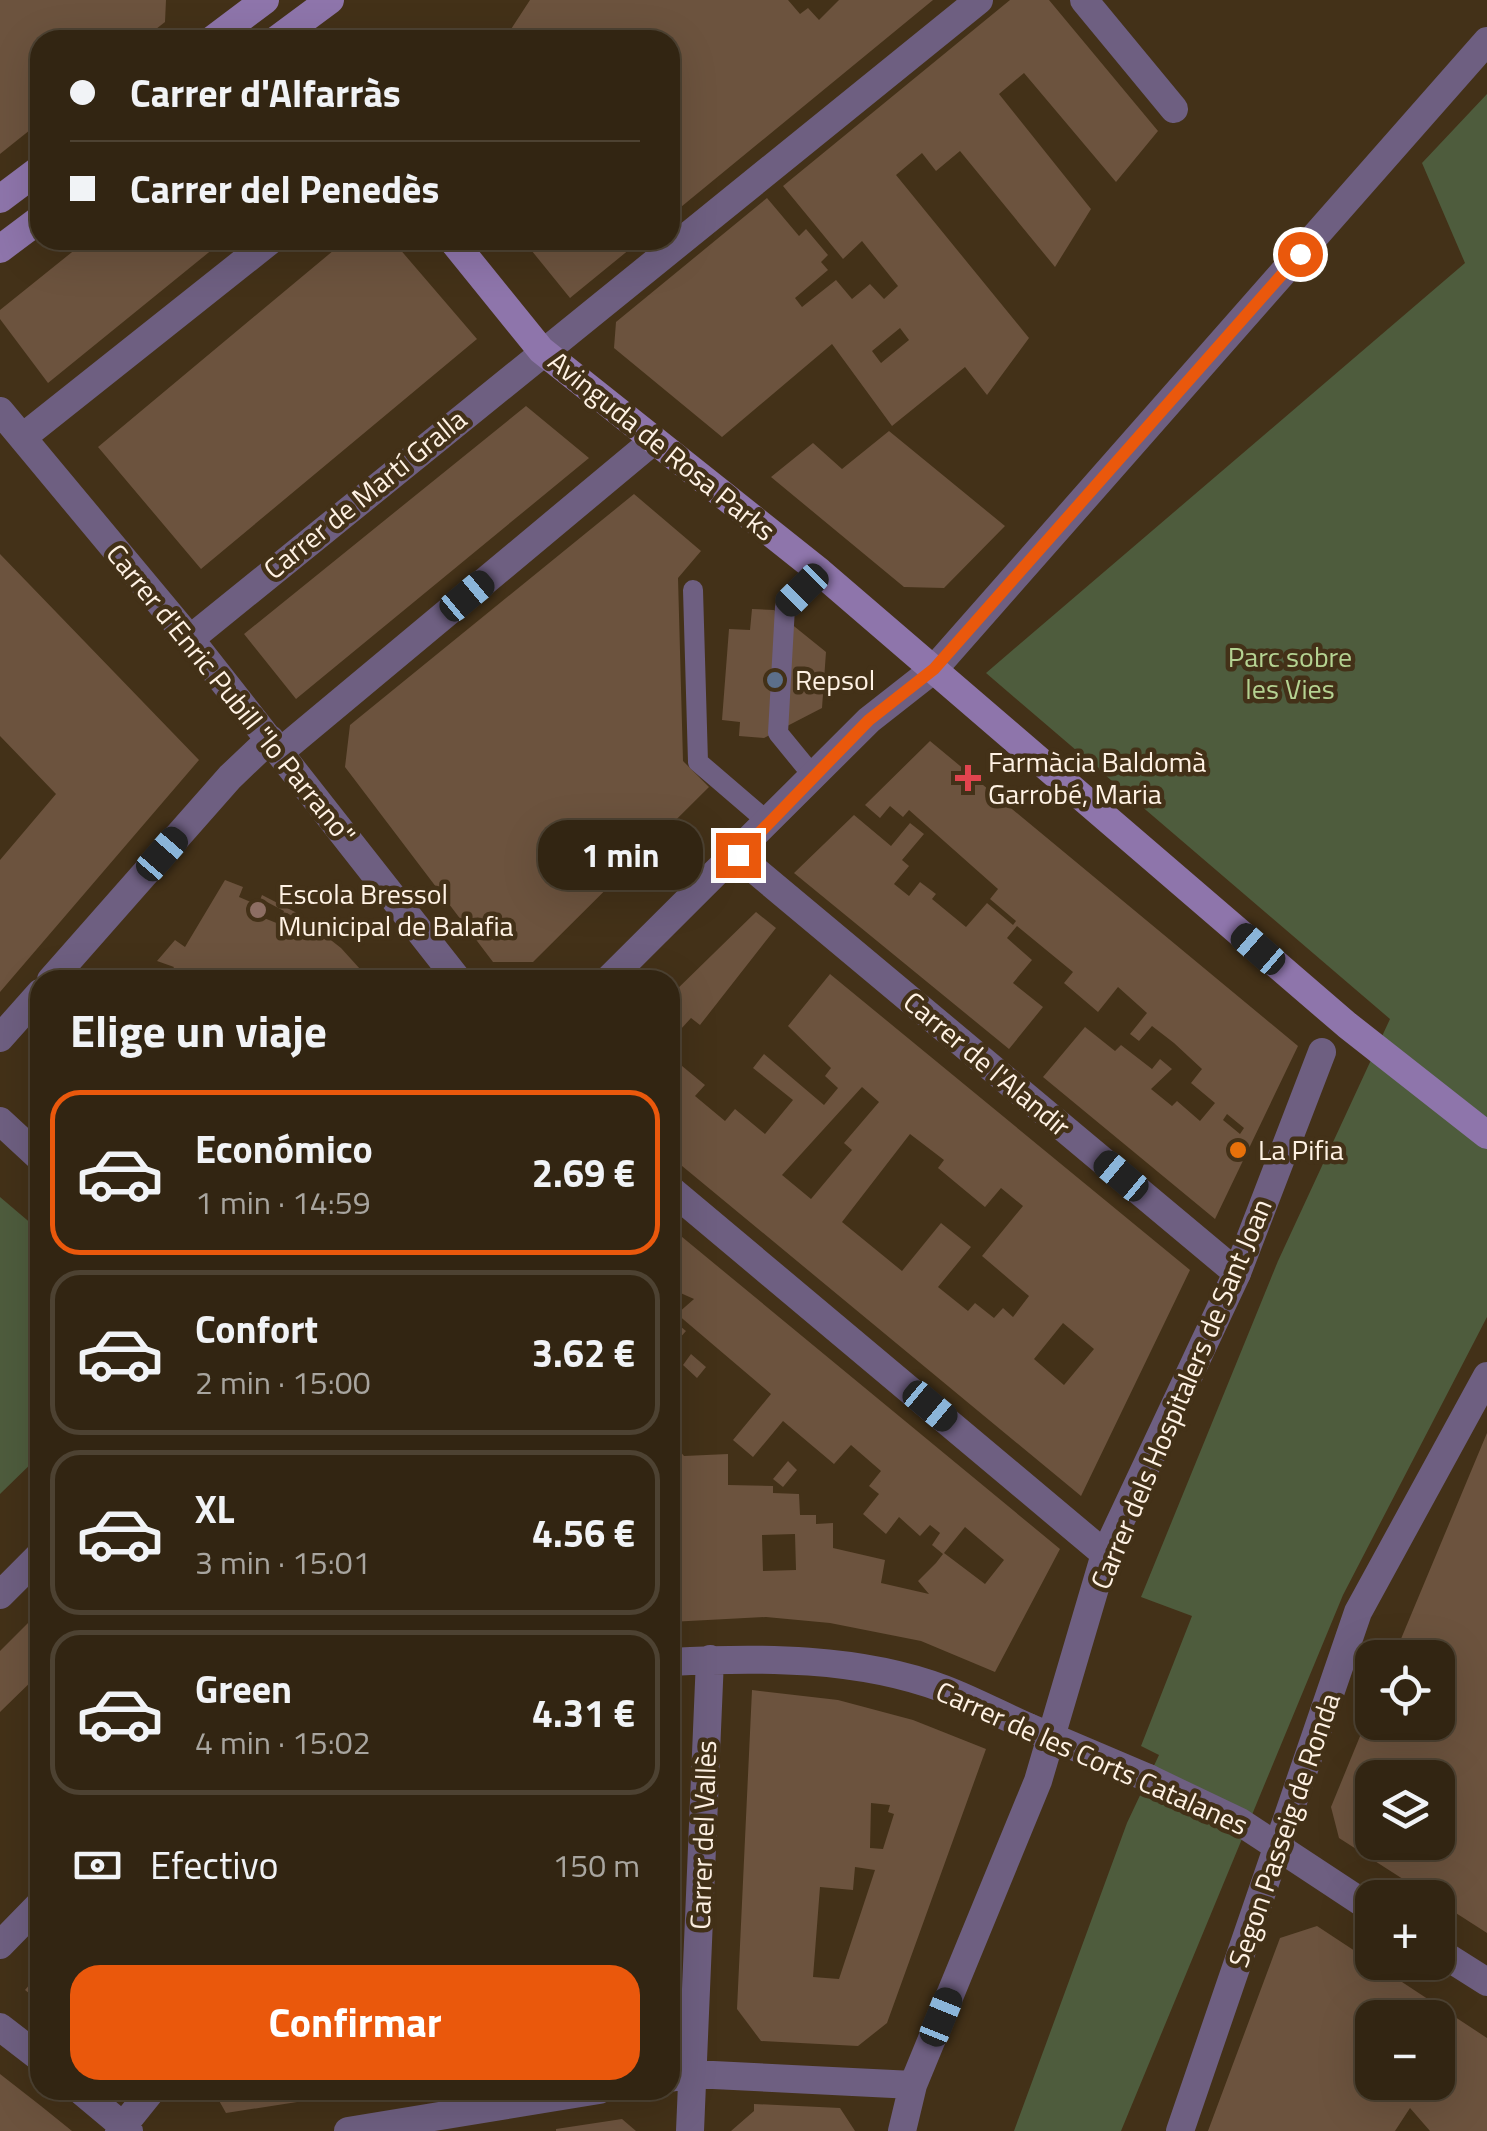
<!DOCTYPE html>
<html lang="es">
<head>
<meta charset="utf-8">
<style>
	:root { --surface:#322512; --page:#3d3120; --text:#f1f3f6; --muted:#a8a59f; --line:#4d4232; --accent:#ea580c }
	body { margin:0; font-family:"Titillium Web",sans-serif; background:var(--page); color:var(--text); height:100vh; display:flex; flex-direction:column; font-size:38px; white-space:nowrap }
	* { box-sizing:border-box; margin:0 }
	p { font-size:32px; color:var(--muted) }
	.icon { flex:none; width:55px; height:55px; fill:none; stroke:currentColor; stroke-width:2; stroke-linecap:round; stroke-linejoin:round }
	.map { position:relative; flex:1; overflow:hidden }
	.drawer { position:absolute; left:30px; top:970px; width:650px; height:1130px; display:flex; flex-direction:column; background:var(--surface); border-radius:30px; box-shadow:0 10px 40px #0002,0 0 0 2px var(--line) }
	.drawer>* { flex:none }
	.banner { position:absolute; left:30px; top:30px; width:650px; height:220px; border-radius:30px; box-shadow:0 10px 40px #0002,0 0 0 2px var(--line); display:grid; align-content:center; height:220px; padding:0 40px; background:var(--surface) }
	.fabs { position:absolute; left:1355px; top:1640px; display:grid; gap:20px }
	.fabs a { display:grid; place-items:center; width:100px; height:100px; border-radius:20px; background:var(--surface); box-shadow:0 10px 40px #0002,0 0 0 2px var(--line); font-size:50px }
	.end { position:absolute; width:45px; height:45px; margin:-22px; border:12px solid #ea580c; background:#fff; box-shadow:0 0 0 5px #fff }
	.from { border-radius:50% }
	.bubble { position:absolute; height:70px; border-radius:30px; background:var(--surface); box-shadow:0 10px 40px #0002,0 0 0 2px var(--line); font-size:32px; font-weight:700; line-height:70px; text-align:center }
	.car { position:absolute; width:30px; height:60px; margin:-30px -15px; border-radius:12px; box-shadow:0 0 8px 2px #0007; background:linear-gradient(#222 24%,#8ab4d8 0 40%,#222 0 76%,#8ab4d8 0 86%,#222 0) }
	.banner b { display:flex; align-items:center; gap:35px; height:95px; font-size:38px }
	.banner b+b { border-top:2px solid var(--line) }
	.banner i { width:25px; height:25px; background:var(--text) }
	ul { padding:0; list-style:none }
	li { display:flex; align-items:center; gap:30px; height:165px; margin:0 20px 15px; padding:0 20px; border:5px solid var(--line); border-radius:30px }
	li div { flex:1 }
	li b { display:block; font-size:38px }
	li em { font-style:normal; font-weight:700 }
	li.on { border-color:var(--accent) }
	li>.icon { width:90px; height:90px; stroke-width:1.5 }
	h2 { padding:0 40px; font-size:45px; line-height:120px }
	.pay { display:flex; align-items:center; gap:25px; height:110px; padding:0 40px; font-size:38px }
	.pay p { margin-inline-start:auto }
	.button { display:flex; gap:20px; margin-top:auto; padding:20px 40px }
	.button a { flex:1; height:115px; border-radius:30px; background:var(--accent); color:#fff; font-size:40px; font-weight:700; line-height:115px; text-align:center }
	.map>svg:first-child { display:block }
	.green { fill:#4e5c3d }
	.building { fill:#6c533e; fill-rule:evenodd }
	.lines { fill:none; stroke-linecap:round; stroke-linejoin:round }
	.service { stroke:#6e5f81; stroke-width:20 }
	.pedestrian { stroke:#6e5f81; stroke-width:28 }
	.minor { stroke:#6e5f81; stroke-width:28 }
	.secondary { stroke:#8e75ab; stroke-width:28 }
	.minor-bridge { stroke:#6e5f81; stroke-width:28 }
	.route { stroke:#ea580c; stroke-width:12 }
	.service-dot { fill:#5c6f8a; stroke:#433118; stroke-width:4 }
	.health-dot { fill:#e0444e; stroke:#433118; stroke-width:4 }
	.education-dot { fill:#8d6e63; stroke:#433118; stroke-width:4 }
	.food-dot { fill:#e8710a; stroke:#433118; stroke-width:4 }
	.labels { text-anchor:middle; stroke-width:9; stroke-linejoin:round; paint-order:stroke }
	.street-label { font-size:28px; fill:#fff2e4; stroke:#433118 }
	.park-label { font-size:28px; fill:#b5d392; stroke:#433118 }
	.poi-label { font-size:28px; fill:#fff2e4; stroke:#433118; text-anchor:start }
</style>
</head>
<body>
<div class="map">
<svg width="1487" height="2131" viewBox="0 0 1487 2131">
	<rect width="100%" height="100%" fill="#433118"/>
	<path class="green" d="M1487 94V1317L1343 1595 1121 2131H1014L1127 1823 1159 1755 1141 1746 1192 1616 1141 1597 1278 1261 1390 1019 986 673 1465 263 1422 163Z
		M0 1197 40 1231V1455L0 1494Z"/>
	<path class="building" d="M0 0H166L165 22 142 40H40V122L0 154Z
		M530 0H788L800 14 808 8 819 20 839 0H933L670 216V40H504Z
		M1010 0H1049L1158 131 1116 182 1024 73 999 94 1091 209 1055 267 960 151 936 171 922 153 896 175 1029 338 987 395 965 367 892 426 832 344 722 437 614 348 616 322 767 198 799 236 806 229 828 255 821 262 828 270 795 298 802 307 836 280 852 299 870 284 884 299 898 286 862 241 843 259 783 186ZM900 328 909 340 881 363 872 351Z
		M87 240H224L48 383 0 319V310Z
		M346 240H392L477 339 201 569 98 447Z
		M523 240H641L570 298Z
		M526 406 589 458 296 699 244 634Z
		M889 431 1005 526 944 588 904 587 771 477 813 443 842 469Z
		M634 494 701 551 678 578 683 761 709 787 533 962H493L345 767 350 725Z
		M0 554 199 760 0 992V860L56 794 0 736Z
		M752 609 774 610 826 652 822 708 764 738 739 736 740 722 722 720 729 629 750 630Z
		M930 741 1298 1046 1215 1219 1043 1077 1085 1027 1115 1051 1121 1045 1152 1069 1160 1059 1172 1069 1151 1089 1172 1106 1177 1101 1200 1121 1215 1103 1191 1083 1202 1069 1174 1043 1152 1026 1139 1041 1130 1034 1147 1013 1118 987 1098 1012 1064 983 1073 972 1017 926 1007 938 1032 960 1013 983 1043 1007 1009 1049 794 873 854 815 891 846 910 823 924 834 902 860 909 866 894 884 909 896 920 882 936 894 932 899 966 927 987 903 1013 925 1016 921 990 899 998 889 909 810 903 817 890 806 880 818 865 805ZM1227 1114 1244 1128 1240 1134 1223 1120Z
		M225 880 243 887 239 897 258 905 262 895 295 912 341 948 370 980H166L174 967 157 961 175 940 185 947ZM265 901 284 911 279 924 259 916ZM287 913 306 924 302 934 282 926Z
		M756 912 776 928 700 1025 691 1018 670 1041V996Z
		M830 974 1190 1270 1081 1496 670 1156V1056L705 1085 695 1096 725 1121 735 1109 765 1134 793 1100 753 1068 764 1054 824 1105 838 1088 825 1076 831 1068 788 1026ZM862 1087 879 1102 844 1143 852 1150 811 1199 782 1175ZM910 1134 944 1160 938 1168 985 1207 1001 1188 1023 1206 982 1256 1029 1296 1013 1317 1003 1308 994 1318 975 1303 968 1311 938 1287 971 1247 941 1223 902 1271 842 1222ZM1063 1323 1094 1349 1064 1385 1034 1359Z
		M670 1227 1060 1549 995 1672 921 1641 830 1623 766 1617 670 1622V1439L684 1456 728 1454V1485L773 1486V1493L799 1494 800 1515H816V1524L833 1523V1548L885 1560 881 1583 929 1594 918 1581 936 1563 943 1554 932 1545 940 1533 930 1525 920 1536 899 1517 886 1534 863 1514 879 1494 869 1486 881 1471 851 1445 834 1464 783 1421 753 1457 733 1440 771 1394 677 1314 694 1299 676 1291 670 1298ZM965 1527 1004 1560 985 1584 944 1553ZM795 1534 796 1570 763 1571 762 1535Z
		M670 1318 686 1331 670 1349Z
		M691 1354 706 1367 697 1378 683 1365Z
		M1487 1433V1933L1339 1838 1331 1807 1372 1707V1722H1438V1709L1442 1711 1446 1700 1438 1696V1658H1393ZM1372 1778H1438V1842H1372Z
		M788 1461 797 1470 783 1487 773 1479Z
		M40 1611V1673L0 1712V1651Z
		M752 1690 838 1700 913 1720 986 1749 887 2023 858 2046 761 2041 737 2009ZM871 1803 890 1805 888 1812 894 1814 883 1849 870 1848ZM855 1867 875 1870 839 1979 813 1977 820 1887 853 1890Z
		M1317 1926 1487 2038V2131H1430L1410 2108 1395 2131H1208L1280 1938ZM1372 2018H1438V2082H1372Z
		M40 1972V2002L25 1990Z
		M0 2074 41 2106 72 2131H0Z
		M213 2090H361V2092L226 2113Z
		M754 2104 840 2108 855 2131H731L754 2111Z
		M622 2119 636 2131H556V2129Z"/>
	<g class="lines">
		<path class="service" d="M693 590 698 762 769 823
			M814 777 778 733 785 607 820 572"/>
		<path class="pedestrian" d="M1237 1273 1322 1052"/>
		<path class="minor" d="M1084 0 1174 109
			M0 411 190 639 458 980
			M23 437 271 240
			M190 639 979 0
			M280 752 653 441
			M737 855 1237 1273 1105 1554 1038 1781 913 2085 902 2131
			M51 980 230 777 270 739
			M608 980 869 720 934 669 1487 41
			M0 1038 40 993
			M0 1121 40 1158
			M670 1189 1105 1554
			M0 1595 40 1555
			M670 1662C759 1657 860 1657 944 1689 973 1700 1001 1715 1028 1727
			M1148 1778 1240 1822 1372 1909
			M0 1945 40 1904
			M1438 1951 1487 1982
			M0 2027 40 2058
			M670 2078 693 2074 913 2085
			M80 2090 129 2131
			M119 2131 152 2090
			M348 2131 599 2090
			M690 2131 710 1659
			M1180 2131 1358 1612 1487 1376"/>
		<path class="secondary" d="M212 40 265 0
			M276 40 330 0
			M0 199 40 169
			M452 240 541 350 820 572 1347 1025 1487 1135
			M0 249 40 219"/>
		<path class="minor-bridge" d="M1028 1727 1148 1778"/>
	</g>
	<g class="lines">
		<path class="route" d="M738 855 869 720 934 669 1300 254"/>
	</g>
	<circle class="service-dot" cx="775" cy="680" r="10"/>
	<path class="health-dot" d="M963 763h10v10h10v10h-10v10h-10v-10h-10v-10h10z"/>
	<circle class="education-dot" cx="258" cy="910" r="10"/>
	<circle class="food-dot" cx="1238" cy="1150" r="10"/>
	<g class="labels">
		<g class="street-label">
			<text transform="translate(662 446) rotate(39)" y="10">Avinguda de Rosa Parks</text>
			<text transform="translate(365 494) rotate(-39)" y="10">Carrer de Martí Gralla</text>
			<text transform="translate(231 694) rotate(51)" y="10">Carrer d'Enric Pubill "lo Parrano"</text>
			<text transform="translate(987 1064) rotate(40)" y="10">Carrer de l'Alandir</text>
			<text transform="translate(1181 1394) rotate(-67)" y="10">Carrer dels Hospitalers de Sant Joan</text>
			<text transform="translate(1092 1758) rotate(24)" y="10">Carrer de les Corts Catalanes</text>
			<text transform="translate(1284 1830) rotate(-71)" y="10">Segon Passeig de Ronda</text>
			<text transform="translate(703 1835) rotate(-88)" y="10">Carrer del Vallès</text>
		</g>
		<g class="park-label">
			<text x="1290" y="667">Parc sobre<tspan x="1290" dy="32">les Vies</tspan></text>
		</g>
		<g class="poi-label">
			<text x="795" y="690">Repsol</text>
			<text x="988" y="772">Farmàcia Baldomà<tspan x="988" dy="32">Garrobé, Maria</tspan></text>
			<text x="278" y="904">Escola Bressol<tspan x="278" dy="32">Municipal de Balafia</tspan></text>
			<text x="1258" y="1160">La Pifia</text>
		</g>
	</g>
</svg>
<div class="fabs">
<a><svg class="icon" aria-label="locate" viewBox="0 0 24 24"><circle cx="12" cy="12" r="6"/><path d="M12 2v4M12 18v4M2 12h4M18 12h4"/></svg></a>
<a><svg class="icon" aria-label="layers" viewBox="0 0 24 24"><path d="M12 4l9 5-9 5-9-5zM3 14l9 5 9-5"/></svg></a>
<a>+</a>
<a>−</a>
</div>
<i class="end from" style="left:1300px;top:254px"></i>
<i class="end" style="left:738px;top:855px"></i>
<div class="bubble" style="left:538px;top:820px;width:165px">1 min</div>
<i class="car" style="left:802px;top:590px;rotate:225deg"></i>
<i class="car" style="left:467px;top:596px;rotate:50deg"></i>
<i class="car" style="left:162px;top:854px;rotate:41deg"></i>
<i class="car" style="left:1258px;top:949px;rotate:311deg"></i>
<i class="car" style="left:1121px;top:1176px;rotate:310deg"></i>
<i class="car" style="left:930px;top:1406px;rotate:130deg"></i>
<i class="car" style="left:941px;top:2017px;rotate:22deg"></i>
<div class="banner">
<b><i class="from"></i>Carrer d'Alfarràs</b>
<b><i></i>Carrer del Penedès</b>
</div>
<section class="drawer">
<h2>Elige un viaje</h2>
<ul>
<li class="on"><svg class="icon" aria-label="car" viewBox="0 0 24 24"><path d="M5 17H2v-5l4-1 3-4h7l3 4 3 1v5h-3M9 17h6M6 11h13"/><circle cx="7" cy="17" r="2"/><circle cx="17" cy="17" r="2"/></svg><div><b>Económico</b><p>1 min · 14:59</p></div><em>2.69 €</em></li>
<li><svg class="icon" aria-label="car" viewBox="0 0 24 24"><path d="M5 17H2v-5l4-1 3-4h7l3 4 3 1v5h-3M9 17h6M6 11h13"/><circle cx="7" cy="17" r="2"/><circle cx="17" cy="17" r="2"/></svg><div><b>Confort</b><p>2 min · 15:00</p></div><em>3.62 €</em></li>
<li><svg class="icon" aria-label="car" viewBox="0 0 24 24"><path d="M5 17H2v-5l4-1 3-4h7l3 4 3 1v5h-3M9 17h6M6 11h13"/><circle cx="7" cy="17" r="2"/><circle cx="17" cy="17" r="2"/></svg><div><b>XL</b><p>3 min · 15:01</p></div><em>4.56 €</em></li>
<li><svg class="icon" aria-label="car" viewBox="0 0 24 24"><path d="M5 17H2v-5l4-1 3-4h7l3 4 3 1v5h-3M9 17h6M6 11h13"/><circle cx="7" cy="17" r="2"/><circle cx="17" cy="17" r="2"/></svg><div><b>Green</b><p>4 min · 15:02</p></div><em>4.31 €</em></li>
</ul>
<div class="pay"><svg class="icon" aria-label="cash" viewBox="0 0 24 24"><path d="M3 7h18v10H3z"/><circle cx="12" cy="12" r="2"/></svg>Efectivo<p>150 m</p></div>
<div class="button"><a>Confirmar</a></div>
</section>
</div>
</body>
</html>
